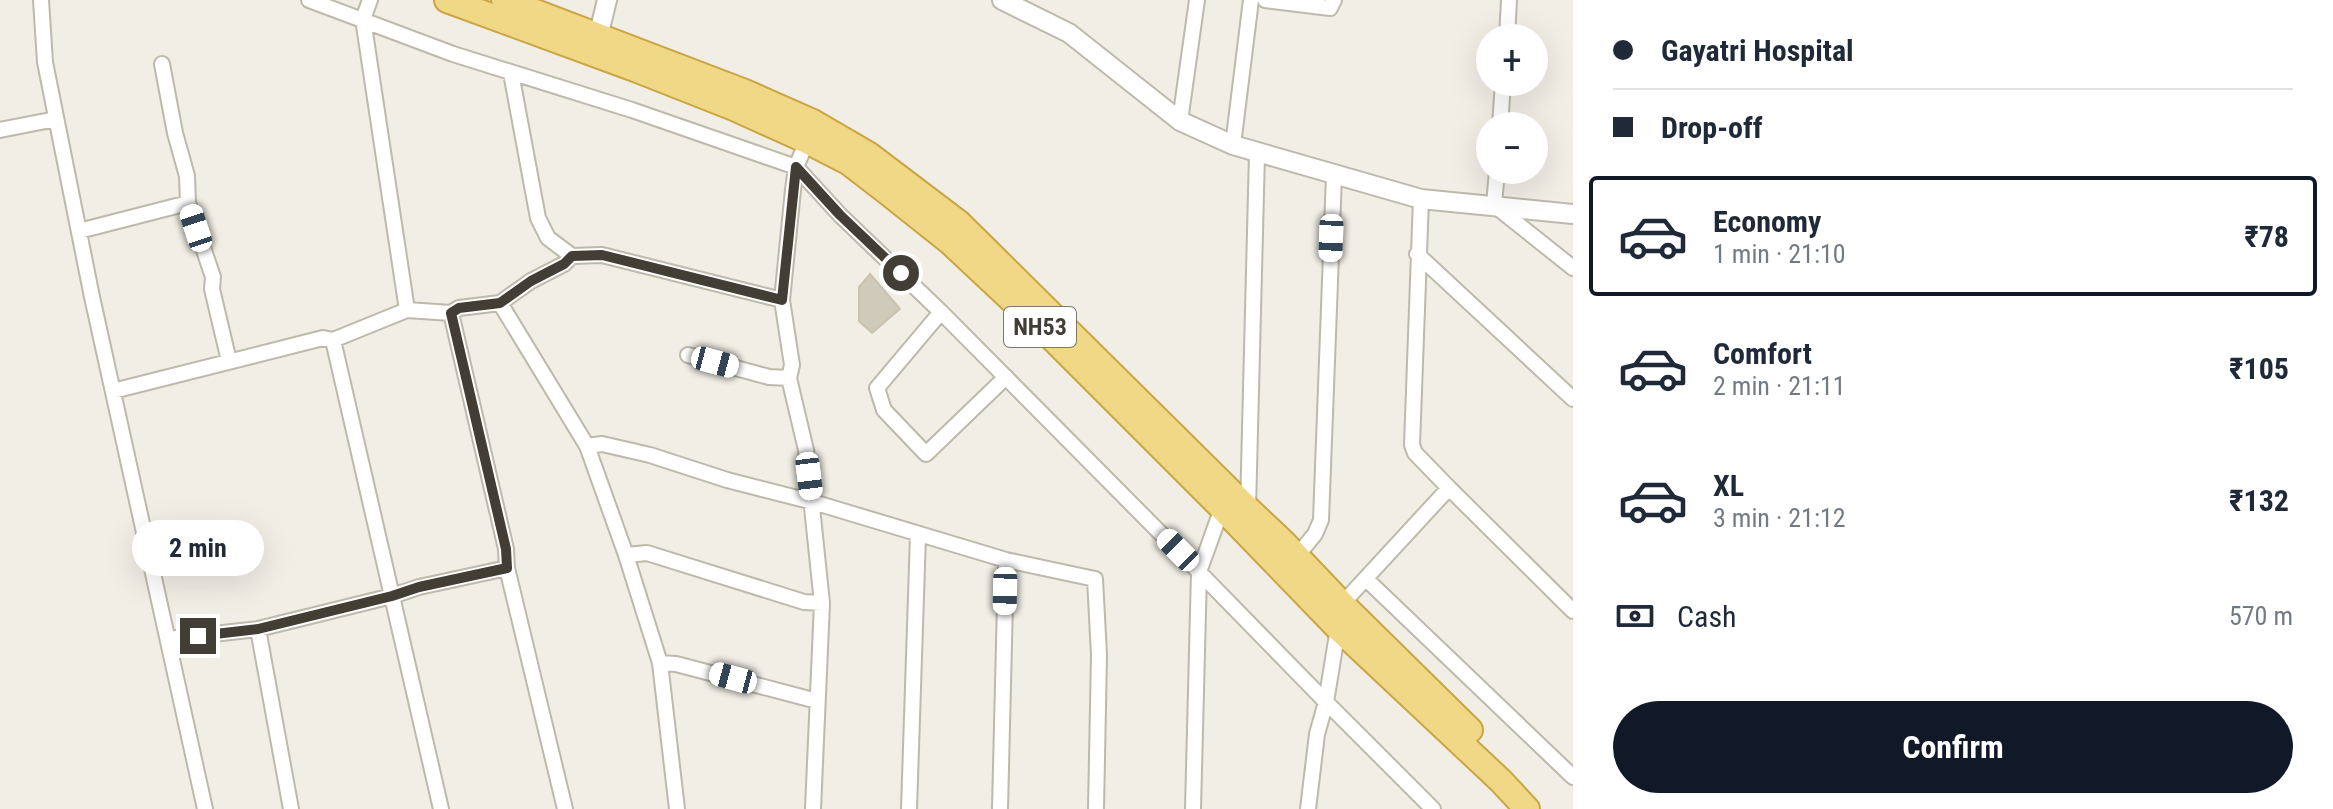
<!DOCTYPE html>
<html lang="en">
<head>
<meta charset="utf-8">
<style>
	:root { --surface:#fff; --page:#f2f2f3; --text:#1f2937; --muted:#747a83; --line:#e0e1e3; --accent:#111827 }
	body { margin:0; font-family:"Roboto Condensed",sans-serif; background:var(--page); color:var(--text); height:100vh; display:flex; flex-direction:column; font-size:30px; white-space:nowrap }
	* { box-sizing:border-box; margin:0 }
	p { font-size:26px; color:var(--muted) }
	.icon { flex:none; width:44px; height:44px; fill:none; stroke:currentColor; stroke-width:2; stroke-linecap:round; stroke-linejoin:round }
	.map { position:relative; flex:1; overflow:hidden }
	.panel { display:flex; flex-direction:column; background:var(--surface); width:760px }
	.panel>* { flex:none }
	.guide { display:grid; align-content:center; height:176px; padding:0 40px; background:var(--surface) }
	.tools { position:absolute; left:1476px; top:24px; display:grid; gap:16px }
	.tools a { display:grid; place-items:center; width:72px; height:72px; border-radius:50%; background:var(--surface); box-shadow:0 8px 32px #0002; font-size:40px }
	.end { position:absolute; width:36px; height:36px; margin:-18px; border:10px solid #423e35; background:#fff; box-shadow:0 0 0 4px #fff }
	.from { border-radius:50% }
	.bubble { position:absolute; height:56px; border-radius:28px; background:var(--surface); box-shadow:0 8px 32px #0002; font-size:26px; font-weight:700; line-height:56px; text-align:center }
	.car { position:absolute; width:24px; height:48px; margin:-24px -12px; border-radius:10px; box-shadow:0 0 6px 2px #0007; background:linear-gradient(#fff 24%,#345 0 40%,#fff 0 76%,#345 0 86%,#fff 0) }
	.guide b { display:flex; align-items:center; gap:28px; height:76px; font-size:30px }
	.guide b+b { border-top:2px solid var(--line) }
	.guide i { width:20px; height:20px; background:var(--text) }
	ul { padding:0; list-style:none }
	li { display:flex; align-items:center; gap:24px; height:120px; margin:0 16px 12px; padding:0 24px; border:4px solid transparent; border-radius:8px }
	li div { flex:1 }
	li b { display:block; font-size:30px }
	li em { font-style:normal; font-weight:700 }
	li.active { border-color:var(--accent) }
	li>.icon { width:72px; height:72px; stroke-width:1.5 }
	.pay { display:flex; align-items:center; gap:20px; height:88px; padding:0 40px; font-size:30px }
	.pay p { margin-inline-start:auto }
	.action { display:flex; gap:16px; margin-top:auto; padding:16px 40px }
	.action a { flex:1; height:92px; border-radius:48px; background:var(--accent); color:#fff; font-size:32px; font-weight:700; line-height:92px; text-align:center }
	main { display:flex; flex:1; min-height:0 }
	.map>svg:first-child { display:block }
	.building { fill:#d0cabb; stroke:#cac2af; stroke-width:2 }
	.lines { fill:none; stroke-linecap:round; stroke-linejoin:round }
	.minor-casing { stroke:#bdb9ab; stroke-width:18 }
	.tertiary-casing { stroke:#bdb9ab; stroke-width:22 }
	.trunk-casing { stroke:#cba543; stroke-width:28 }
	.minor { stroke:#fff; stroke-width:14 }
	.tertiary { stroke:#fff; stroke-width:18 }
	.trunk { stroke:#f0d886; stroke-width:24 }
	.route { stroke:#423e35; stroke-width:10 }
	.labels { text-anchor:middle; stroke-width:6; stroke-linejoin:round; paint-order:stroke }
	.shield { fill:#fff; stroke:#7b7872; stroke-width:2 }
	.shield-label { font-size:24px; font-weight:bold; fill:#423e35 }
</style>
</head>
<body>
<main>
<div class="map">
<svg width="1573" height="809" viewBox="0 0 1573 809">
	<rect width="100%" height="100%" fill="#f0eee5"/>
	<path class="building" d="M870 274 900 309 872 333 859 321V287Z"/>
	<g class="lines">
		<defs>
			<path id="minor" d="M41 0 45 62 92 297 205 809
				M309 0 453 54 632 110 796 167 840 215 941 312 1199 572 1193 809
				M370 0 363 19 407 310
				M1265 0 1330 8 1334 0
				M1507 38 1509 0
				M162 64 175 133 187 176 188 203 213 277 212 289 229 361
				M511 73 538 218 548 238 572 256 602 255 782 300
				M1180 121 1197 0
				M1500 126 1503 82
				M0 130 56 119
				M807 141 796 167 793 190 782 300 792 365 789 378 806 450 822 603 813 809
				M1233 145 1251 0
				M1497 170 1494 205 1573 268
				M79 231 188 203
				M1417 254 1573 399
				M500 303 587 446 626 555 660 663 677 809
				M941 312 877 388 884 410 926 454 1006 377
				M451 313 506 549 507 568 565 809
				M333 340 441 809
				M688 355 769 377 789 378
				M113 391 323 338 333 340 407 310 451 313 459 308 500 303 531 281 564 264 572 256
				M587 446 602 444 650 455 727 480 813 502 1006 560 1095 579 1099 655 1096 809
				M1449 488 1573 611
				M1222 508 1199 572 1326 702
				M1248 509 1257 153
				M626 555 647 553 804 602 822 603
				M1297 556 1315 534 1321 520 1334 175
				M1366 579 1573 777
				M258 629 291 809
				M168 639 258 629 392 596 419 587 507 568
				M660 663 676 664 817 701
				M1326 702 1342 604 1449 488 1415 453 1412 445 1421 199
				M909 809 918 535
				M1000 809 1006 560
				M1308 809 1317 734 1326 702 1433 809"/>
			<path id="tertiary" d="M1002 0 1069 33 1180 121 1233 145 1421 199 1573 214
				M598 37 607 0"/>
			<path id="trunk" d="M447 0 635 69 734 108 807 141 848 162 887 192 950 242 1048 334 1222 508 1339 629 1501 781 1527 809
				M504 0 745 92 813 122 868 154 959 223 1248 509 1284 543 1342 604 1470 730"/>
		</defs>
		<use href="#minor" class="minor-casing"/>
		<use href="#tertiary" class="tertiary-casing"/>
		<use href="#trunk" class="trunk-casing"/>
		<use href="#minor" class="minor"/>
		<use href="#tertiary" class="tertiary"/>
		<use href="#trunk" class="trunk"/>
	</g>
	<g class="lines">
		<path class="route" d="M198 636 258 629 392 596 419 587 507 568 506 549 451 313 459 308 500 303 531 281 564 264 572 256 602 255 782 300 796 167 840 215 901 273"/>
	</g>
	<g class="labels">
		<rect class="shield" x="1004" y="307" width="72" height="40" rx="6"/>
		<g class="shield-label">
			<text x="1040" y="335">NH53</text>
		</g>
	</g>
</svg>
<div class="tools">
<a>+</a>
<a>−</a>
</div>
<i class="end from" style="left:901px;top:273px"></i>
<i class="end" style="left:198px;top:636px"></i>
<div class="bubble" style="left:132px;top:520px;width:132px">2 min</div>
<i class="car" style="left:196px;top:228px;rotate:342deg"></i>
<i class="car" style="left:1331px;top:238px;rotate:182deg"></i>
<i class="car" style="left:715px;top:362px;rotate:105deg"></i>
<i class="car" style="left:809px;top:476px;rotate:173deg"></i>
<i class="car" style="left:1178px;top:550px;rotate:315deg"></i>
<i class="car" style="left:1005px;top:591px;rotate:181deg"></i>
<i class="car" style="left:733px;top:678px;rotate:285deg"></i>
</div>
<section class="panel">
<div class="guide">
<b><i class="from"></i>Gayatri Hospital</b>
<b><i></i>Drop-off</b>
</div>
<ul>
<li class="active"><svg class="icon" aria-label="car" viewBox="0 0 24 24"><path d="M5 17H2v-5l4-1 3-4h7l3 4 3 1v5h-3M9 17h6M6 11h13"/><circle cx="7" cy="17" r="2"/><circle cx="17" cy="17" r="2"/></svg><div><b>Economy</b><p>1 min · 21:10</p></div><em>₹78</em></li>
<li><svg class="icon" aria-label="car" viewBox="0 0 24 24"><path d="M5 17H2v-5l4-1 3-4h7l3 4 3 1v5h-3M9 17h6M6 11h13"/><circle cx="7" cy="17" r="2"/><circle cx="17" cy="17" r="2"/></svg><div><b>Comfort</b><p>2 min · 21:11</p></div><em>₹105</em></li>
<li><svg class="icon" aria-label="car" viewBox="0 0 24 24"><path d="M5 17H2v-5l4-1 3-4h7l3 4 3 1v5h-3M9 17h6M6 11h13"/><circle cx="7" cy="17" r="2"/><circle cx="17" cy="17" r="2"/></svg><div><b>XL</b><p>3 min · 21:12</p></div><em>₹132</em></li>
</ul>
<div class="pay"><svg class="icon" aria-label="cash" viewBox="0 0 24 24"><path d="M3 7h18v10H3z"/><circle cx="12" cy="12" r="2"/></svg>Cash<p>570 m</p></div>
<div class="action"><a>Confirm</a></div>
</section>
</main>
</body>
</html>
